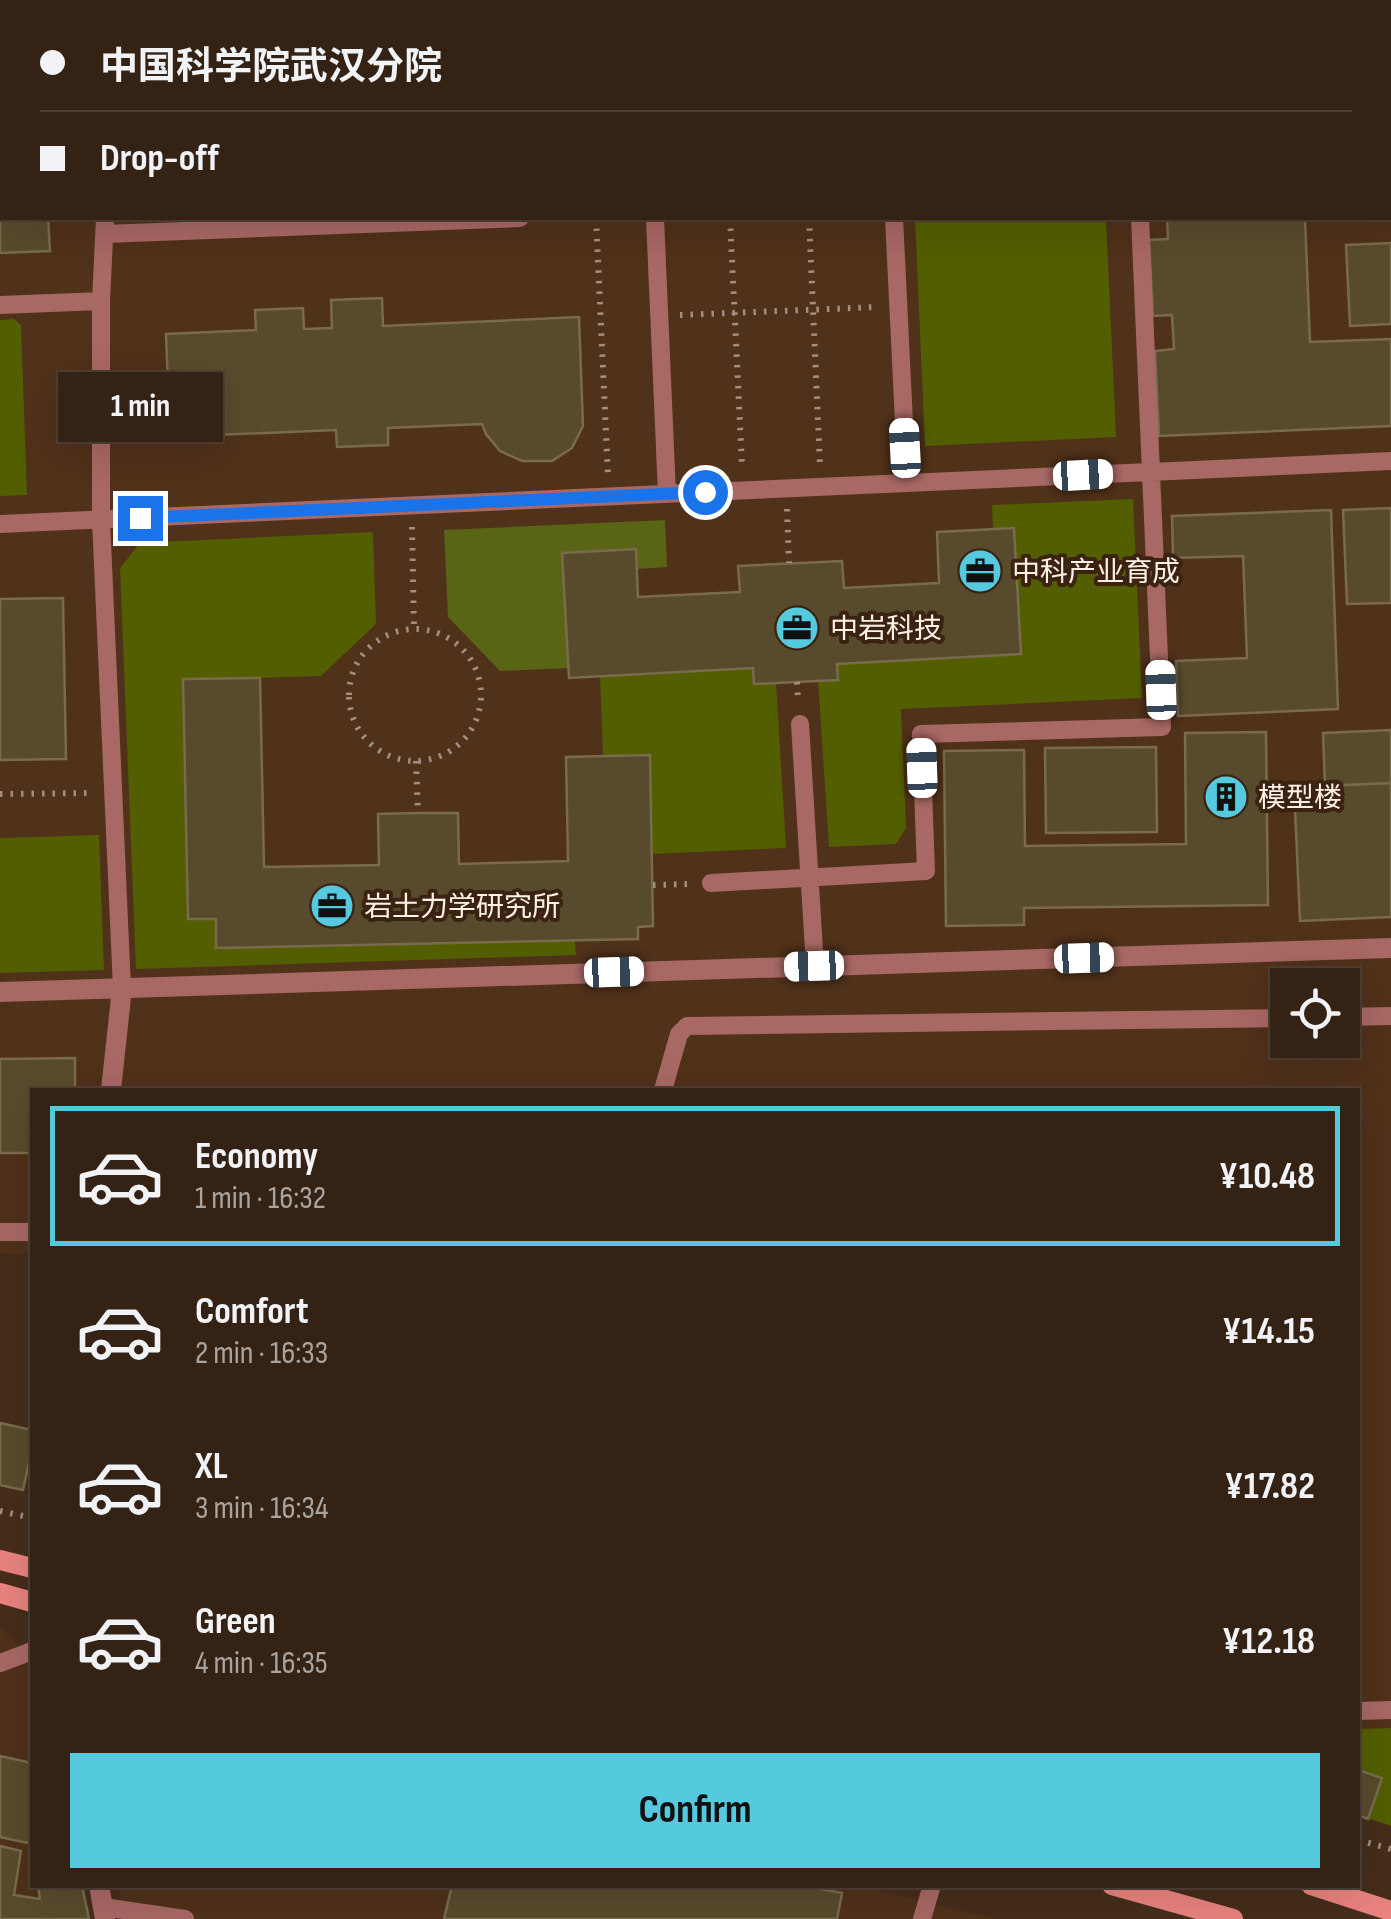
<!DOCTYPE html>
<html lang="en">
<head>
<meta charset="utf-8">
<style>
	:root { --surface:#342214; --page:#3c2a1d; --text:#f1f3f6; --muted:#a9a4a0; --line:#4e3f34; --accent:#55cadf }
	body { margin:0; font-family:"Sofia Sans Condensed","Noto Sans SC",sans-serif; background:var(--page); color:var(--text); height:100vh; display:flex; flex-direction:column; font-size:38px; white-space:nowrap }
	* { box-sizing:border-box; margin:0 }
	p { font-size:32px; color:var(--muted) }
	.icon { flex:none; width:55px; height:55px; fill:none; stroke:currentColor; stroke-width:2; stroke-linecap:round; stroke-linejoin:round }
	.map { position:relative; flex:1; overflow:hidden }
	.drawer { position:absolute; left:30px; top:1088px; width:1330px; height:800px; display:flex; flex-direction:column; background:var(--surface); border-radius:0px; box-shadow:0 10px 40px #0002,0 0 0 2px var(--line) }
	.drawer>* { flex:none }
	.hud { position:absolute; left:0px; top:0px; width:1392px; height:220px; box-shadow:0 10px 40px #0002,0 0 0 2px var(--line); display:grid; align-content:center; height:220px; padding:0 40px; background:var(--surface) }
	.fabs { position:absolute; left:1270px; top:968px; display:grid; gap:20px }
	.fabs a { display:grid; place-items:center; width:90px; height:90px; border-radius:0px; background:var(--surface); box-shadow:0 10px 40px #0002,0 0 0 2px var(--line); font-size:50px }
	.end { position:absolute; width:45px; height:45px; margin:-22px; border:12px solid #1a73e8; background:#fff; box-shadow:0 0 0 5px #fff }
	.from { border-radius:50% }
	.bubble { position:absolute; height:70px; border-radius:0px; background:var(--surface); box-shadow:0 10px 40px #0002,0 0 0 2px var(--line); font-size:32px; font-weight:700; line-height:70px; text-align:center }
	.car { position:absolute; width:30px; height:60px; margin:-30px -15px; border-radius:12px; box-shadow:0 0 8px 2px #0007; background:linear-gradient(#fff 24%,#345 0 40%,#fff 0 76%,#345 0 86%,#fff 0) }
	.hud b { display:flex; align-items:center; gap:35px; height:95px; font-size:38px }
	.hud b+b { border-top:2px solid var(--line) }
	.hud i { width:25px; height:25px; background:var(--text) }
	ul { padding:18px 0 0; list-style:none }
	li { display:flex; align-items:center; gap:30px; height:140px; margin:0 20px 15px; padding:0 20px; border:5px solid transparent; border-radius:0px }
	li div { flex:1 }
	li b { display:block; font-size:38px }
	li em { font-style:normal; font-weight:700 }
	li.on { border-color:var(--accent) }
	li>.icon { width:90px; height:90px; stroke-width:1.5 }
	.primary-button { display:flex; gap:20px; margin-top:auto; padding:20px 40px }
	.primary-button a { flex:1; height:115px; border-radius:0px; background:var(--accent); color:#111; font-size:40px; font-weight:700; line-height:115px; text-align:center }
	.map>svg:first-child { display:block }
	.built { fill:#50311a; fill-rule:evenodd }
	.green { fill:#535e01 }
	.forest { fill:#596415 }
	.building { fill:#584b2d; stroke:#796b4c; stroke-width:2.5 }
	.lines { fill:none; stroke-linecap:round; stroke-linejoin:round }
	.path { stroke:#a28f82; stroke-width:6; stroke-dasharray:2.5 8; stroke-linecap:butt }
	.service { stroke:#a86864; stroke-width:18 }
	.minor { stroke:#a86864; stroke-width:20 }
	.secondary { stroke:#e9837e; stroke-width:20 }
	.route { stroke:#1a73e8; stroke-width:12 }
	.labels { text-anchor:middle; stroke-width:8; stroke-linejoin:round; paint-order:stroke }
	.poi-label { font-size:28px; fill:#fef1e8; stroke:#3c2311; text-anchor:start }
</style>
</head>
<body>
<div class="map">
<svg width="1391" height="1919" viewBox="0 0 1391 1919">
	<rect width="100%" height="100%" fill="#462d1b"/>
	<path class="built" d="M0 0 1266 2H2V218H1390L1391 40V1728L1358 1729V1090H32V1253H0ZM1288 985H1342V1040H1288Z
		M0 1627 32 1660V1885H82L0 1919Z
		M118 1885H855L997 1919H124Z"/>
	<path class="green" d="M783 0H1225L783 2Z
		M915 218H1106L1116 437 925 446Z
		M14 319 21 325 27 495 0 496V320Z
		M1133 499 1142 698 901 709 906 828 896 844 829 847 818 680 837 664 1020 654 1014 529H993L992 505Z
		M373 532 376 624 321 676 183 680 188 918 216 919 217 948 575 941 576 955 136 969 120 568 140 543Z
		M753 668 755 684 776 683 786 848 652 854 650 756H603L600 676Z
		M99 835 104 970 0 973V838Z
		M1391 1728V1826L1358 1815V1729Z"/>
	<path class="forest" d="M665 520 667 567 637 569 636 550 563 553 568 668 500 671 448 617 444 530Z"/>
	<path class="building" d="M0 0H83V2H2L0 15Z
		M153 0H224V2H153Z
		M244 0H308V2H244Z
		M327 0H392V2H327Z
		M1257 0H1391V40L1390 2Z
		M0 167H2V218H48L50 251 0 253Z
		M1167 218H1305L1310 342 1391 339V426L1159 436 1155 351 1174 349 1172 315 1153 316 1149 240 1168 239Z
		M1391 243V324L1350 326 1346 245Z
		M382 298 383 326 579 317 583 426 572 448 552 461H522L500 451 486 434 482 424 388 428V445L337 447 336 430 170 437 166 334 256 330 255 310 303 308 304 329 332 328 331 300Z
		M1391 508V603L1347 604 1343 510Z
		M1331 510 1338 709 1178 716 1176 661 1247 658 1243 556 1173 558 1172 516Z
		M1014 528 1021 654 837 664 838 680 797 682 754 684 753 668 569 678 562 553 636 549 638 597 740 592 738 566 842 561 844 588 939 583 937 532Z
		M63 598 66 759 0 760V599Z
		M260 678 264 867 379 865 378 814 418 813H458L459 864 568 861 566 757 650 755 653 926 638 927V939L216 948V919H188L183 679Z
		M1391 730V783L1325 786 1323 733Z
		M1266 732 1268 905 1024 908V925L946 926 944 751 1024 750 1025 846 1186 844 1185 733Z
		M1156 747 1157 832 1046 833 1045 748Z
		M1391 783V917L1300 921 1294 787Z
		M75 1058V1090H32V1153H0V1059Z
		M0 1423 32 1430V1449L23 1490 0 1485Z
		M0 1756 32 1763V1844L0 1837Z
		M1358 1770 1382 1778 1368 1819 1358 1815Z
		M0 1846 21 1851 14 1895 40 1899 38 1885H82L89 1919H0Z
		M452 1885H799L842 1893 837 1919H444Z"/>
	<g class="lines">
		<path class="path" d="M0 132H2
			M596 218 608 476
			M730 218 742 466
			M809 218 820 466
			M680 315 878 307
			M787 509 789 563
			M412 527 414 628
			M349 695a66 66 0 1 1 132 0a66 66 0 1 1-132 0Z
			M797 682 798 701
			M416 761 418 813
			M0 794 89 793
			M653 885 690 884
			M0 1511 32 1518
			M1358 1840 1391 1849"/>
		<path class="service" d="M422 0V2
			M760 0 761 2
			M109 2V0
			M105 218 101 301V520L122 988
			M655 218 667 494
			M894 218 907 483
			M105 234 520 218
			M0 305 101 301
			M0 524 1391 461
			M800 724 815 966
			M711 883 926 871 921 734 1162 727 1140 218
			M1342 1017 1391 1016
			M663 1090 679 1034 687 1026 1288 1018
			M0 1232H32
			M0 1663 32 1651
			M1358 1711 1391 1710
			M103 1907 185 1919
			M922 1919 932 1885"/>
		<path class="minor" d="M0 992 1391 948
			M111 1090 122 988
			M99 1885 105 1919"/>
		<path class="secondary" d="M0 1560 32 1568
			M0 1593 32 1602
			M1112 1885 1233 1919
			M1311 1885 1391 1911"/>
	</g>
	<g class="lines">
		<path class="route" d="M140 518 705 492"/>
	</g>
	<defs>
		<symbol id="office-disc" viewBox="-11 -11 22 22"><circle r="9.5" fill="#55cadf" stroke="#3c2311"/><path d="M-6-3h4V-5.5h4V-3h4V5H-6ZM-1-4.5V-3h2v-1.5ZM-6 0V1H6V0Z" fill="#111"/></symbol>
		<symbol id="building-disc" viewBox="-11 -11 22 22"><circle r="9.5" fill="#55cadf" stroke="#3c2311"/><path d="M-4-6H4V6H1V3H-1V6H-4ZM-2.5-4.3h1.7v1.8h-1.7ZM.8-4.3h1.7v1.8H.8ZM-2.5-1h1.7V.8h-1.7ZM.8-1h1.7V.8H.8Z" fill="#111"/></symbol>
	</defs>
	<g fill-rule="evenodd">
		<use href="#office-disc" x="955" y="546" width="50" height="50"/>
		<use href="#office-disc" x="772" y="603" width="50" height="50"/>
		<use href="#building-disc" x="1201" y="772" width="50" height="50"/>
		<use href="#office-disc" x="307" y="881" width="50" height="50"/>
	</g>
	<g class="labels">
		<g class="poi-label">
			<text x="1012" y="581">中科产业育成</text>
			<text x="830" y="638">中岩科技</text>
			<text x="1258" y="807">模型楼</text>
			<text x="364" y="916">岩土力学研究所</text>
		</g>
	</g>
</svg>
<div class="fabs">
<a><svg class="icon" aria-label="locate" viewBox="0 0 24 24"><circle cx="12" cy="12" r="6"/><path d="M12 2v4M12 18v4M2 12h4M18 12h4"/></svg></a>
</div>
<i class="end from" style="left:705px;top:492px"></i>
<i class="end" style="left:140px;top:518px"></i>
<div class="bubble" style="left:58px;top:372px;width:165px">1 min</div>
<i class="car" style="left:905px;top:448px;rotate:357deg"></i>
<i class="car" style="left:1083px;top:475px;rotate:87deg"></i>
<i class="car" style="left:1161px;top:690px;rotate:358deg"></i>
<i class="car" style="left:922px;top:768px;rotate:358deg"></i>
<i class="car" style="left:1084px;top:958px;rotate:88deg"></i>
<i class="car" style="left:814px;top:966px;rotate:268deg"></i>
<i class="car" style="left:614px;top:972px;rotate:88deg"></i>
<div class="hud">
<b><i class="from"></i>中国科学院武汉分院</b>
<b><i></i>Drop-off</b>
</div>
<section class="drawer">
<ul>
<li class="on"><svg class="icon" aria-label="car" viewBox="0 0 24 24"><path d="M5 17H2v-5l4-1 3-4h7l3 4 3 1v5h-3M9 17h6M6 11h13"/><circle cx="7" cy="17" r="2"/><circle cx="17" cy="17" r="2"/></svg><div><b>Economy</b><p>1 min · 16:32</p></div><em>¥10.48</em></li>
<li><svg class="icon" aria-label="car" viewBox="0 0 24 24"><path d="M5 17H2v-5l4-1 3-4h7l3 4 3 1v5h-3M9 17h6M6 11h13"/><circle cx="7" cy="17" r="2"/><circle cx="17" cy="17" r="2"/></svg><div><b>Comfort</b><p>2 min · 16:33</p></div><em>¥14.15</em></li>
<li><svg class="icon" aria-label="car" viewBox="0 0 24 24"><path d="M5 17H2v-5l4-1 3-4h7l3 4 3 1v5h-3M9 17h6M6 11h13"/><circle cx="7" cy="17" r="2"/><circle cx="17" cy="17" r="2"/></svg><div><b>XL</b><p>3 min · 16:34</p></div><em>¥17.82</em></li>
<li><svg class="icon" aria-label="car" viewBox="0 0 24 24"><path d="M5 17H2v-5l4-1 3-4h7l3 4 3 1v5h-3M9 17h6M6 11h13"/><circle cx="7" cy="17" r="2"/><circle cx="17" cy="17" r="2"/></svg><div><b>Green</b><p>4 min · 16:35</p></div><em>¥12.18</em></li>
</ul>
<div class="primary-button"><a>Confirm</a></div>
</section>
</div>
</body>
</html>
